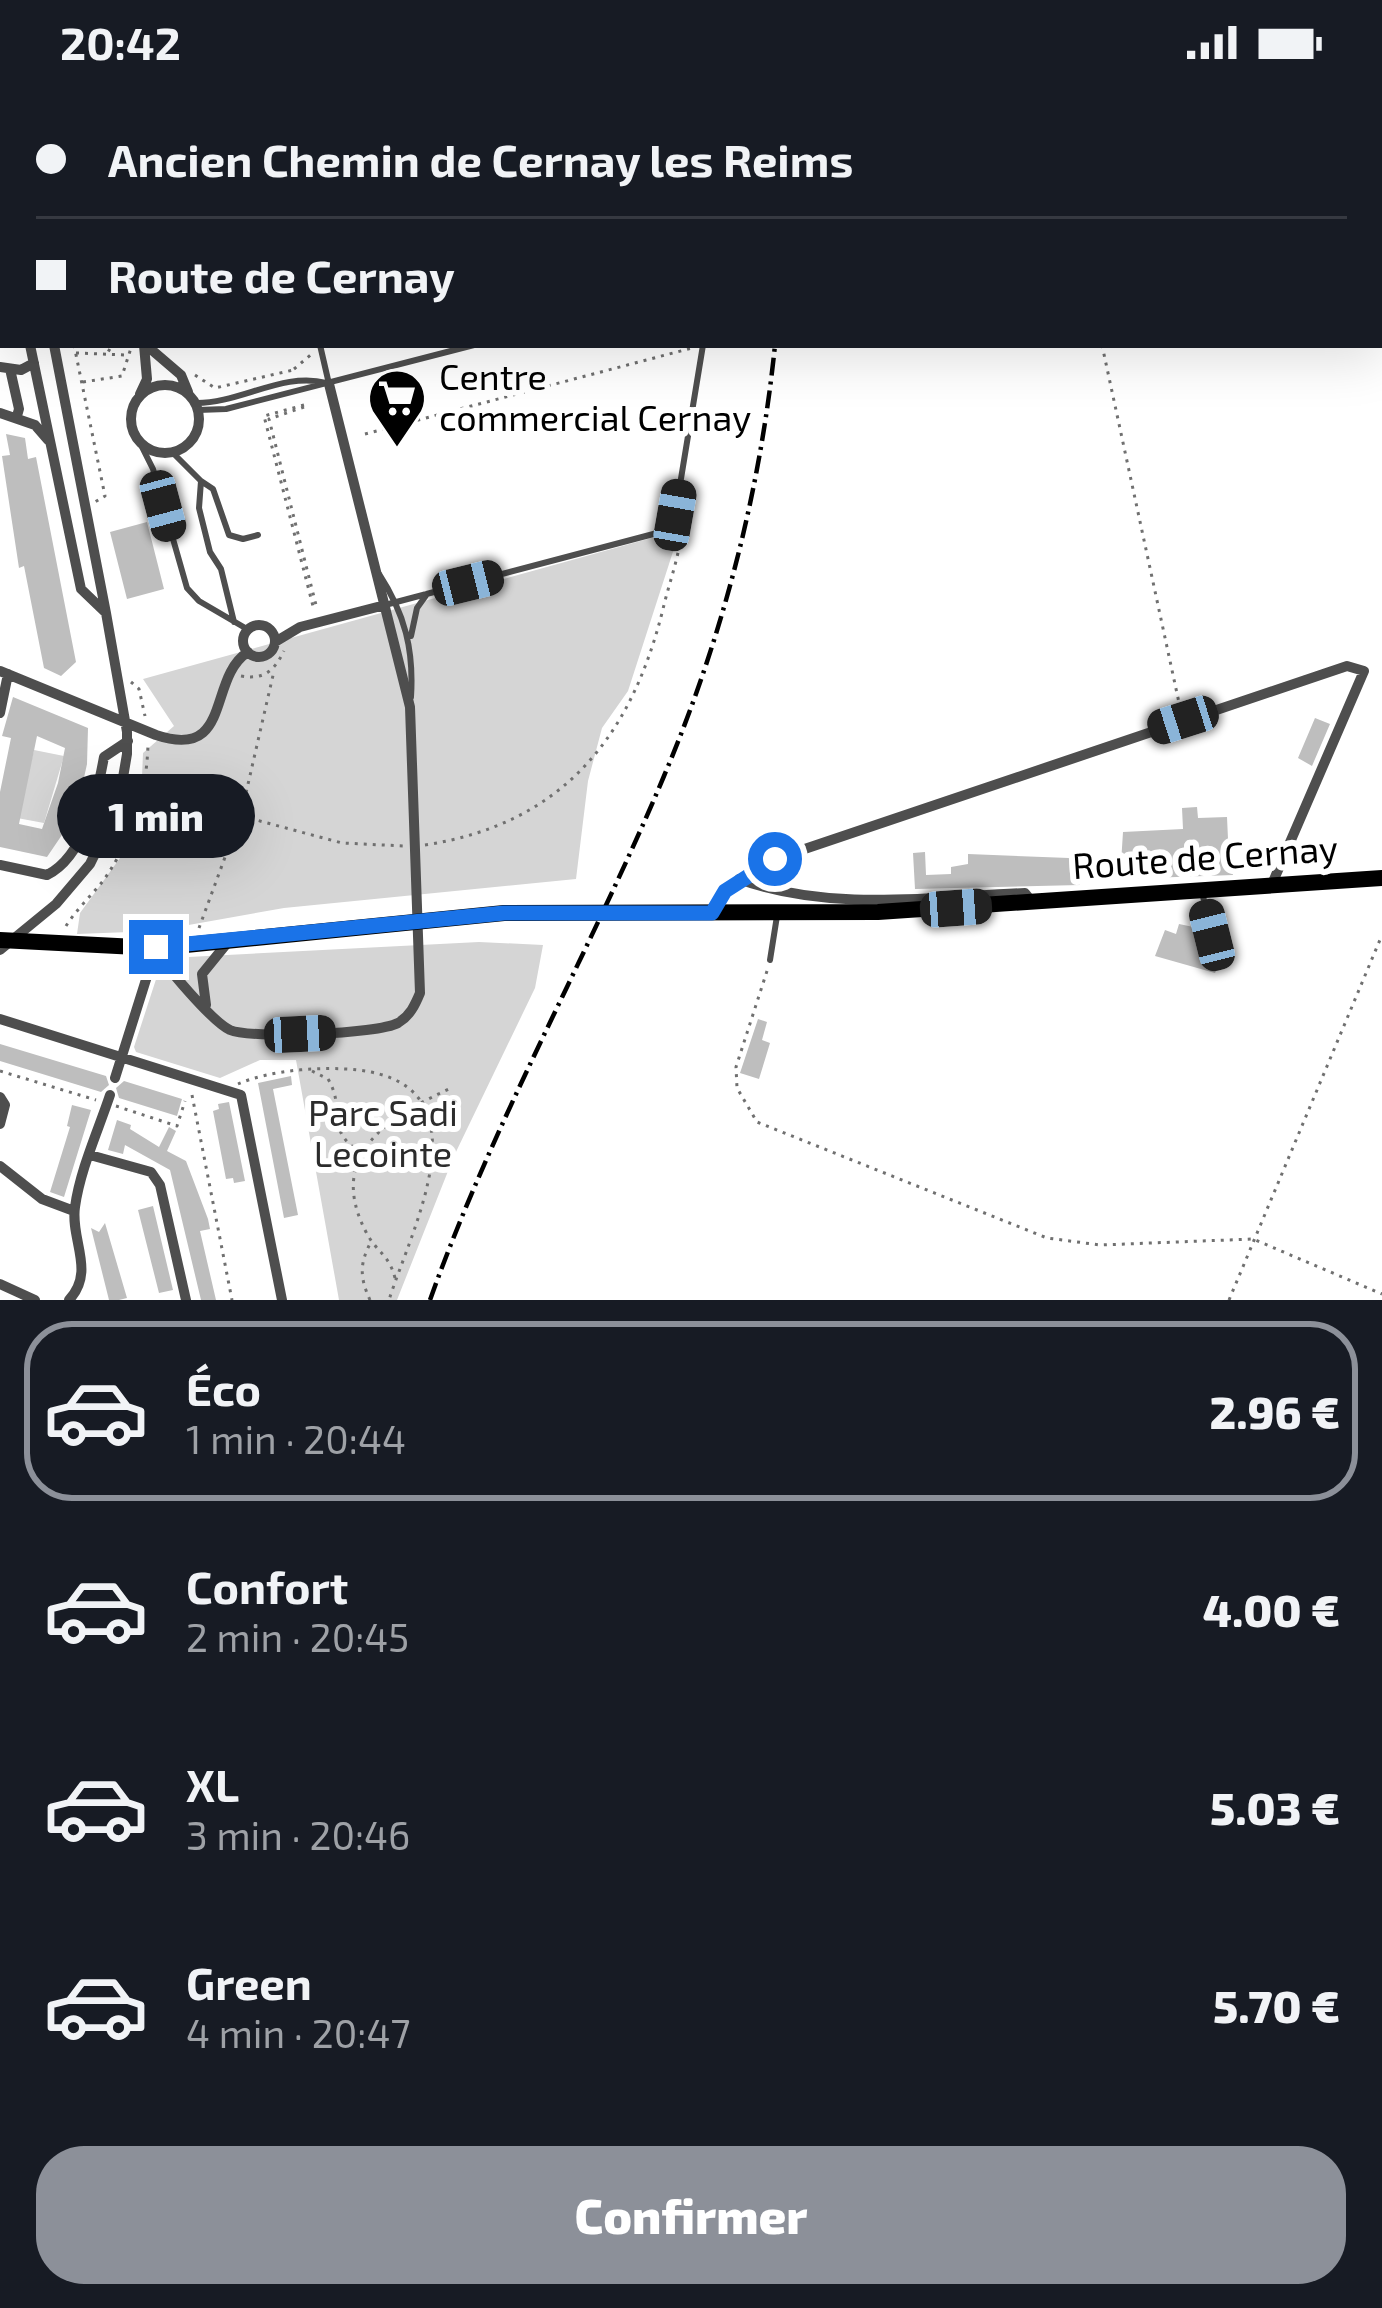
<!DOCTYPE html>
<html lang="fr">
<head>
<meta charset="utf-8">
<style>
	:root { --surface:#171b24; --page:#20242c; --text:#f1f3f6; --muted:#9ea1a6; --line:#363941; --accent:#8c9099 }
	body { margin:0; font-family:"Exo 2",sans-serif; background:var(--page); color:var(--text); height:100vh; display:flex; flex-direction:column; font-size:45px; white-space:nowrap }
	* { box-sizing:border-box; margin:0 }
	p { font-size:39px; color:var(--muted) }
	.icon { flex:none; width:66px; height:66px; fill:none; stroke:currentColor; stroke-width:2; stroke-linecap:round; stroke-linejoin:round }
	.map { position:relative; height:1216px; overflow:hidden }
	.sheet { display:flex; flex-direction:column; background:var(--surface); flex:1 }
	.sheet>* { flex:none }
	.top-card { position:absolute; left:0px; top:0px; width:1383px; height:264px; box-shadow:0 12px 48px #0002; display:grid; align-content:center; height:264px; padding:0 36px; background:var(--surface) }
	.end { position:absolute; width:54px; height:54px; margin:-27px; border:15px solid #1a73e8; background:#fff; box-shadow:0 0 0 6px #fff }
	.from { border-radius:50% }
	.bubble { position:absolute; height:84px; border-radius:42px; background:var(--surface); box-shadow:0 12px 48px #0002; font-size:39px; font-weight:800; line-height:84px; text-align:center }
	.car { position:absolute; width:36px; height:72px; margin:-36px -18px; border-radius:15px; box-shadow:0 0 9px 3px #0007; background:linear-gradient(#222 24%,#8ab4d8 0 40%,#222 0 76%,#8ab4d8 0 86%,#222 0) }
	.top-card b { display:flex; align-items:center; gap:42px; height:114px; font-size:45px }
	.top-card b+b { border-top:3px solid var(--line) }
	.top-card i { width:30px; height:30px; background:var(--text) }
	ul { padding:21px 0 0; list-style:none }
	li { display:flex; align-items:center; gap:36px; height:180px; margin:0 24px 18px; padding:0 12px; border:6px solid transparent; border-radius:48px }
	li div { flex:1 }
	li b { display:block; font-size:45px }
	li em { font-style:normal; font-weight:800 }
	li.current { border-color:var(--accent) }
	li>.icon { width:108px; height:108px; stroke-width:1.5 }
	.action { display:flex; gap:24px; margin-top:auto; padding:24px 36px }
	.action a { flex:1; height:138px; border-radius:48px; background:var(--accent); color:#fff; font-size:48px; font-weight:800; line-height:138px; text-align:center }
	.status { display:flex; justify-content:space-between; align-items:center; height:84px; padding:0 60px; background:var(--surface); direction:ltr }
	.status svg { height:33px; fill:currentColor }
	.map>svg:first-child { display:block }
	.green { fill:#d5d5d5 }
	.building { fill:#bebebe; fill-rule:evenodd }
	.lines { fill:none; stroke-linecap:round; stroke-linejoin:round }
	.path { stroke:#707070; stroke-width:3; stroke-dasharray:3 6; stroke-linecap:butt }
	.service { stroke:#4e4e4e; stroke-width:6 }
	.minor { stroke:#4e4e4e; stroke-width:10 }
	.primary { stroke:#000; stroke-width:16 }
	.rail { stroke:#000; stroke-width:4.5; stroke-dasharray:18 6 3 6; stroke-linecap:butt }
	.route { stroke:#1a73e8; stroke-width:15 }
	.labels { text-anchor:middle; stroke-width:12; stroke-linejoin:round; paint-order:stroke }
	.poi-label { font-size:36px; fill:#000; stroke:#fff; text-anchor:start }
	.street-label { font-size:36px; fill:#000; stroke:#fff }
	.park-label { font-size:36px; fill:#2c2c2c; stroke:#fff }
</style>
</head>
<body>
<div class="status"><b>20:42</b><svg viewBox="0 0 49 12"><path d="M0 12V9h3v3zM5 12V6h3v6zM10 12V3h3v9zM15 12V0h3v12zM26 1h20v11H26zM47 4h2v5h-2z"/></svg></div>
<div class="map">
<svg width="1382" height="1216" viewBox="0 0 1382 1216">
	<rect width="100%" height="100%" fill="#fff"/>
	<path class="green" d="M680 446 628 607 602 644 588 697 576 795 284 824 183 842 182 846 77 850 80 829 139 748 131 696 142 693 143 669 174 642 143 595Z
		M34 666 64 672 44 739 17 734Z
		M479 858 543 861 535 904 454 1072 397 1216H339L296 976H260L220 994 136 968 134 963 161 880 169 874Z"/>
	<path class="building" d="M6 350 25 354 28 375 36 373 76 578 61 592 44 584 24 482 19 484 2 372 10 371Z
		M147 438 164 505 127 515 110 448Z
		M13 613 88 644 87 680 80 712 68 742 47 773 0 763V708L11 654 2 652ZM37 652 65 664 58 699 42 745 19 740Z
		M1315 634 1330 640 1312 682 1298 674Z
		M1197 723 1198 734 1227 733 1228 755 1239 754V763L1232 764 1233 791 1120 795 1123 748 1183 745 1182 724Z
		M925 768 926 791 951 790V783L968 780V770L1069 774 1070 790 1079 789 1080 801 915 805 913 769Z
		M1179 840 1203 845 1199 869 1220 878 1215 889 1155 872 1165 846 1176 850Z
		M758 935 767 938 762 956 770 959 759 995 740 989Z
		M0 960 106 992 109 1001 101 1008 0 977Z
		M291 992 292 1001 273 1005 298 1131 284 1134 258 999Z
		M124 997 182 1015 177 1032 119 1014 116 1004Z
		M229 1018 245 1097 234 1099 233 1094 226 1095 213 1027 219 1025 218 1020Z
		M72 1021 91 1026 64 1113 50 1108 70 1043 67 1042Z
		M117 1036 131 1041 130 1045 159 1063 169 1043 176 1047 167 1067 186 1077 208 1135 210 1145 200 1147 216 1216H201L170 1086 125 1061 123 1070 108 1066Z
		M153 1122 173 1206 159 1209 138 1126Z
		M105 1139 127 1214 119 1216H109L91 1144 99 1148Z"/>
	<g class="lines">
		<path class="path" d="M22 0 23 3
			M129 0V3
			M1046 0V3
			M0 49 3 65
			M74 261 105 412 95 418
			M100 261 112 268
			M1102 261 1181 628
			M76 269 126 271
			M294 285 313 269
			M195 291 215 304 293 286
			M83 298 122 292 131 264
			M304 321 264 332 314 526
			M304 323 269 335 317 525
			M365 350 692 264
			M241 592C264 596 274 587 284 567
			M131 598 139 605 145 632
			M240 735 274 587
			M425 761C562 740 631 654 663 525 670 495 682 466 682 436
			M66 842C76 826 91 812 103 797 132 756 147 709 148 659
			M199 844 235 746 245 733 342 759 404 762
			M767 887 736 983 737 1004 757 1038 1047 1154 1100 1161 1253 1155 1382 1210
			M0 987 96 1016
			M312 987 328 995C347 1027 324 1047 361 1068
			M238 1000C270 986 322 982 358 986 489 1001 412 1143 389 1216
			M192 1011 232 1216
			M116 1022 177 1042 185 1017
			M395 1194C389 1170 376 1168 366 1148 325 1069 391 1032 453 1003
			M370 1216C360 1194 359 1180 371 1158
			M1229 1216 1382 851"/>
		<path class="service" d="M711 0V3
			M320 261 329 300
			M195 319C239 320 284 287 326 299
			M198 326 226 325 474 261
			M139 357 153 385 187 504 199 517 247 545
			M173 369 201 397 199 424 210 468 221 485 234 538
			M201 397 213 405 229 451 243 455 258 451
			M379 490C405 530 414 566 411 613
			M385 521 661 448 675 431 703 261
			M411 552 417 524 427 510
			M1202 808 1212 851
			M770 876 777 832"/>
		<path class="minor" d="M3 0V3
			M110 0 111 3
			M52 3 63 0
			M0 109 3 124
			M30 261 81 505 106 529
			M146 261 181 291 188 308
			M0 283 21 286 34 279
			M10 285 19 325 17 332
			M131 335a34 34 0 1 1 68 0a34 34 0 1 1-68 0Z
			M140 310 147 295 144 261
			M0 329 35 341 48 356
			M243 557a16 16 0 1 1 32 0a16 16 0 1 1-32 0Z
			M275 558 300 543 385 521
			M0 587 156 651C233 677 207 594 248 568
			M0 629 8 590
			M0 781 47 791C85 772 97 711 104 673L128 657
			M739 795C829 828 931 813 1025 809L1033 819
			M712 828 725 807 775 775 1347 582 1364 587 1272 800
			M156 864C163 881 213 938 230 946 251 955 378 950 398 939 410 932 415 921 420 909L410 623 329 300
			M0 866 56 820 90 780 118 723 127 670V648L106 529 54 261
			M206 921 202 890 228 858
			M0 935 241 1011 282 1216
			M115 994 155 867
			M0 1013 5 1021 0 1040
			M90 1071 151 1088 160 1101 186 1216
			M0 1082 42 1115 74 1127
			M0 1200 35 1216
			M69 1216C96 1187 70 1156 75 1123 80 1086 98 1047 110 1011"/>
		<path class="primary" d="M0 856 156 864 504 829 878 828 1382 794"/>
		<path class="rail" d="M779 0V3
			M430 1216C494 1036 590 868 664 692 722 555 760 409 775 261"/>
	</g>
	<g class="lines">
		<path class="route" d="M156 863 504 829H712L725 807 775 775"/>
	</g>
	<defs>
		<symbol id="supermarket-pin" viewBox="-11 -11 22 30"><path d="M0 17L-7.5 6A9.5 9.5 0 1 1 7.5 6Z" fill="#000" stroke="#fff"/><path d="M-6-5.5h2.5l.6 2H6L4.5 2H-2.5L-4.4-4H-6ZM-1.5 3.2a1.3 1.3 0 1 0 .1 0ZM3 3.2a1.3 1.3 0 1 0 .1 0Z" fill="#fff"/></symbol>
	</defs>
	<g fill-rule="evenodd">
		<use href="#supermarket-pin" x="364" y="281" width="66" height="90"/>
	</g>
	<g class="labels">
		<g class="poi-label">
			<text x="439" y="306">Centre<tspan x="439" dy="41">commercial Cernay</tspan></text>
		</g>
		<g class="street-label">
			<text transform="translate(1205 773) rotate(-4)" y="13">Route de Cernay</text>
		</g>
		<g class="park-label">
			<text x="383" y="1042">Parc Sadi<tspan x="383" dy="41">Lecointe</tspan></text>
		</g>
	</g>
</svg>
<i class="end from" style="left:775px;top:775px"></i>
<i class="end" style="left:156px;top:863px"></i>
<div class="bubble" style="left:57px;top:690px;width:198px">1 min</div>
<i class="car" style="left:163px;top:422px;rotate:165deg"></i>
<i class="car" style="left:675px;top:431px;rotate:10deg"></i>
<i class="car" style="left:468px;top:499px;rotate:76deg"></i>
<i class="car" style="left:1183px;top:636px;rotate:252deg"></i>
<i class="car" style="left:956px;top:824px;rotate:86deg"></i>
<i class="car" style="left:1212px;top:851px;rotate:346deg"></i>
<i class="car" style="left:300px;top:950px;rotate:87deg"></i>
<div class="top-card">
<b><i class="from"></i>Ancien Chemin de Cernay les Reims</b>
<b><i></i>Route de Cernay</b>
</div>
</div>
<section class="sheet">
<ul>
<li class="current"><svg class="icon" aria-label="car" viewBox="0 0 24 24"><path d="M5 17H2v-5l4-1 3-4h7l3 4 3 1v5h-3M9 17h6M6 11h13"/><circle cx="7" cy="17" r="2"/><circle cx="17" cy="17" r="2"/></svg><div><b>Éco</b><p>1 min · 20:44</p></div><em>2.96 €</em></li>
<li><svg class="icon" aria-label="car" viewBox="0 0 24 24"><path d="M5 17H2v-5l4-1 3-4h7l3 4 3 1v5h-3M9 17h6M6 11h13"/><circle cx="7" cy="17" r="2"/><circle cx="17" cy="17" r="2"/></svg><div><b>Confort</b><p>2 min · 20:45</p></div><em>4.00 €</em></li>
<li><svg class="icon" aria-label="car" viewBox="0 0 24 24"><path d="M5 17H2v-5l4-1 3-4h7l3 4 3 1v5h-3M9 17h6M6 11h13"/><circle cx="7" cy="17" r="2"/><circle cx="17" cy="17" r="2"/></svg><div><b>XL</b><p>3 min · 20:46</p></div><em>5.03 €</em></li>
<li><svg class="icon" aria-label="car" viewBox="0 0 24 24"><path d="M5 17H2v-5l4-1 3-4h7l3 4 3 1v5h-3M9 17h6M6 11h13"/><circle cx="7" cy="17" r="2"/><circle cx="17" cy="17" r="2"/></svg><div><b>Green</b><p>4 min · 20:47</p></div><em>5.70 €</em></li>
</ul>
<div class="action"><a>Confirmer</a></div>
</section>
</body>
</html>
